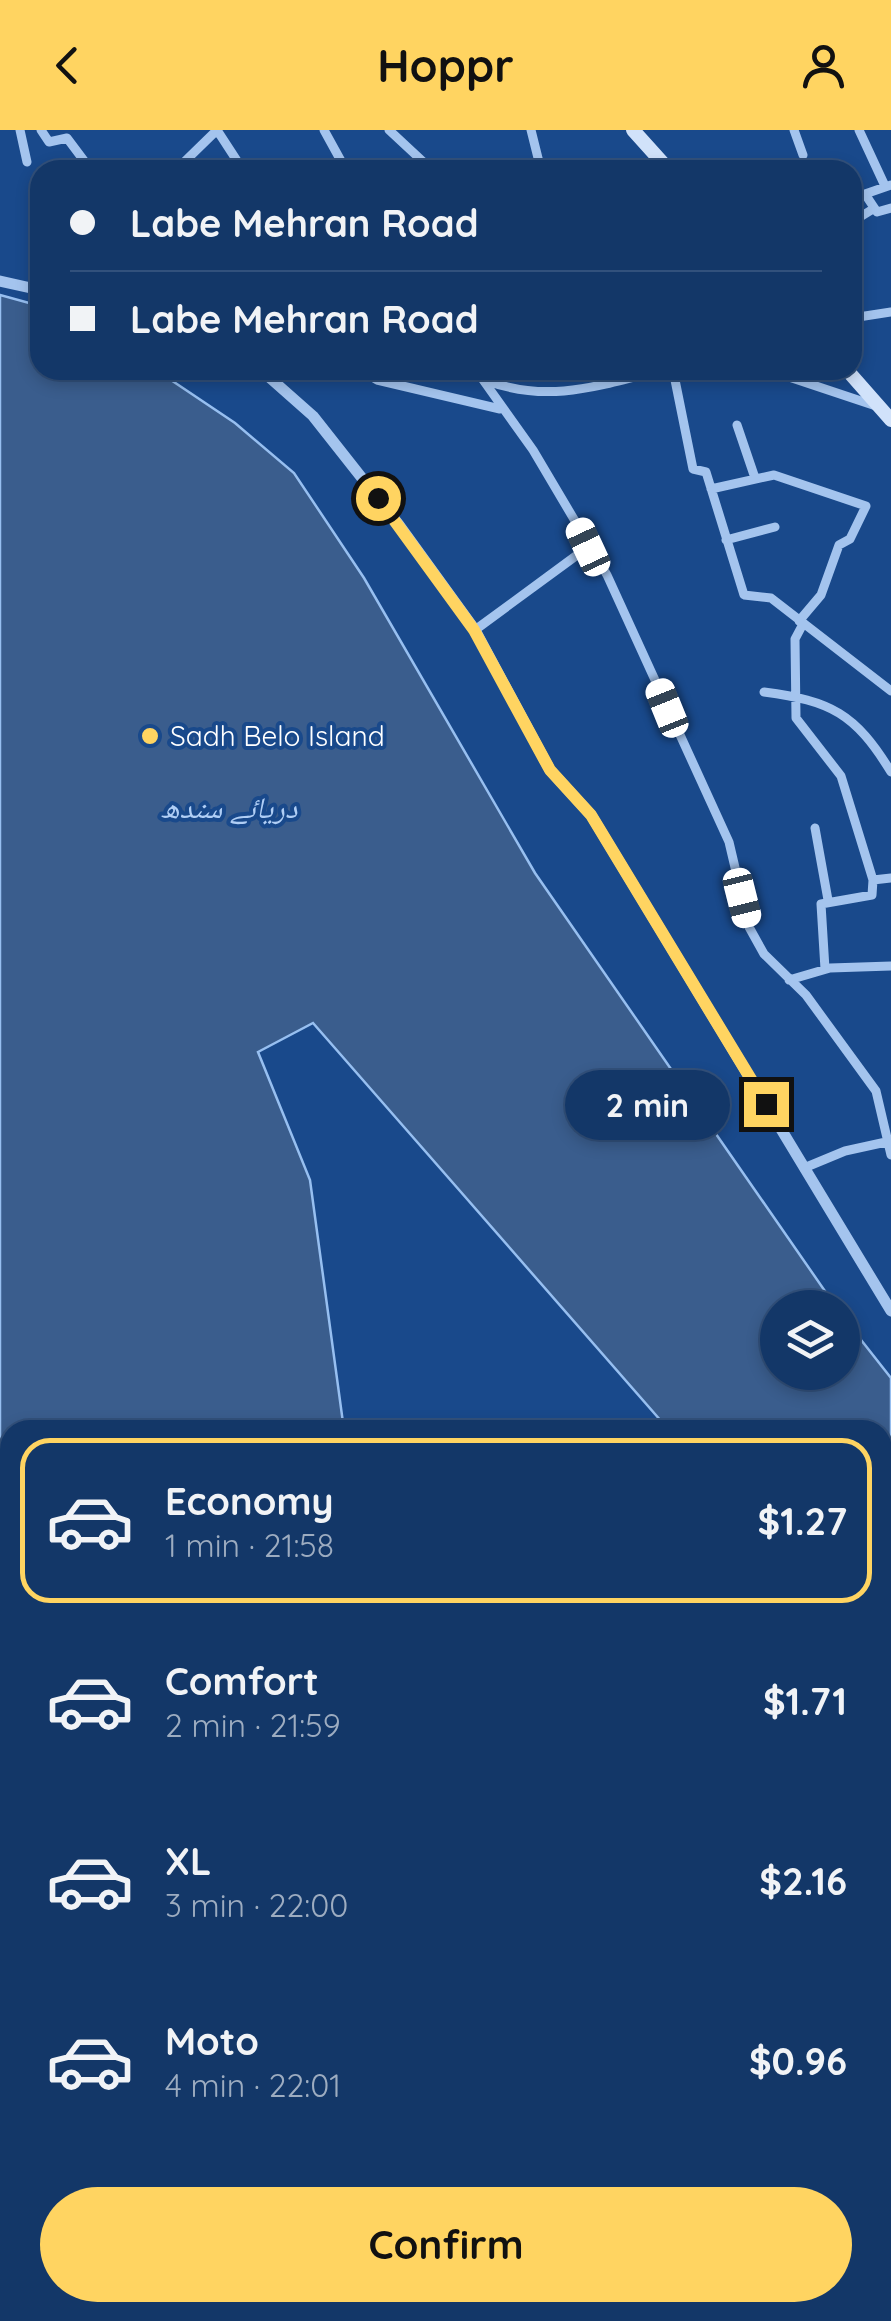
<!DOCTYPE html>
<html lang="en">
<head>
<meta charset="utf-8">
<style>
	:root { --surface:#133768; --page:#1c3f6e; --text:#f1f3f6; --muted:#9dacc0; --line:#32517c; --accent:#ffd461 }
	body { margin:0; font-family:Quicksand,"Noto Naskh Arabic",sans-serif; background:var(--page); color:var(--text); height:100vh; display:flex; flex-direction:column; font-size:38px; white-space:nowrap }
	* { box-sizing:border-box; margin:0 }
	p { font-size:32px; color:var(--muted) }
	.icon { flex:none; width:55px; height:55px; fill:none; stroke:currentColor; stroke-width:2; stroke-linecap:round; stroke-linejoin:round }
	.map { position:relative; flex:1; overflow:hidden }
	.details { position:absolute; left:0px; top:1290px; width:892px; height:902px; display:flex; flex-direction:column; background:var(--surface); border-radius:30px 30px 0 0; box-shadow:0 5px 15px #0003,0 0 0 2px var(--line) }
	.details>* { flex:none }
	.guide { position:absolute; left:30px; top:30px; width:832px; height:220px; border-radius:30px; box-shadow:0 5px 15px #0003,0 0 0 2px var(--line); display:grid; align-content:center; height:220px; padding:0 40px; background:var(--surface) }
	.tools { position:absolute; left:760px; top:1160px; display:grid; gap:20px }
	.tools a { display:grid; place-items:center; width:100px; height:100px; border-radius:50%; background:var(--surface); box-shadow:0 5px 15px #0003,0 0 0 2px var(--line); font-size:50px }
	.end { position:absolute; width:45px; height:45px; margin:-22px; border:12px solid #ffd461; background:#111; box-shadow:0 0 0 5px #111 }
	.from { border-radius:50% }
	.bubble { position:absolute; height:70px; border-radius:35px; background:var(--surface); box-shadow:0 5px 15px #0003,0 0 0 2px var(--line); font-size:32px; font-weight:700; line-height:70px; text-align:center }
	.car { position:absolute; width:30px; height:60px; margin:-30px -15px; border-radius:12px; box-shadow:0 0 8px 2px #0007; background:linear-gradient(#fff 24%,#345 0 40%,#fff 0 76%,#345 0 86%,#fff 0) }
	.guide b { display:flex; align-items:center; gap:35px; height:95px; font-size:38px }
	.guide b+b { border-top:2px solid var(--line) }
	.guide i { width:25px; height:25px; background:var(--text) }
	ul { padding:18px 0 0; list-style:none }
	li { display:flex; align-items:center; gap:30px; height:165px; margin:0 20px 15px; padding:0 20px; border:5px solid transparent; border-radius:30px }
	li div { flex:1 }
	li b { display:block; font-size:38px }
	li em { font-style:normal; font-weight:700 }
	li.current { border-color:var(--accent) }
	li>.icon { width:90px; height:90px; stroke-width:1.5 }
	.action { display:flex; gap:20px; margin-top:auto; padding:20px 40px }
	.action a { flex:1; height:115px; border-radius:60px; background:var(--accent); color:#111; font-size:40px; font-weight:700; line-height:115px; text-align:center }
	header { display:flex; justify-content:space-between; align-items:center; height:130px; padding:0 40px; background:var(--accent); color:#111; font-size:45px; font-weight:700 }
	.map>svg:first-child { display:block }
	.green { fill:#2c63aa }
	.water { fill:#3a5d8d; stroke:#97bff0; stroke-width:2.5 }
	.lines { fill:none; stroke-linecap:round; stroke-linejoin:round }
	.minor { stroke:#a4c4ee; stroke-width:9 }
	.tertiary { stroke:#a4c4ee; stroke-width:11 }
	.secondary { stroke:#d1e2fa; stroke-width:14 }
	.rail-casing { stroke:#fff; stroke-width:6 }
	.rail { stroke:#19498b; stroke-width:2.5; stroke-dasharray:8; stroke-linecap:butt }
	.route { stroke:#ffd461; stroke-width:12 }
	.poi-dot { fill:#ffd461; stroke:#19498b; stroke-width:4 }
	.labels { text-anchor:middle; stroke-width:8; stroke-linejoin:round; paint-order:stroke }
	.poi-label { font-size:28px; fill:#fff; stroke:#19498b; text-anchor:start }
	.water-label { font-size:30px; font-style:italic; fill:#b0cef5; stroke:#19498b }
</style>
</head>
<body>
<header><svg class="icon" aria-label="back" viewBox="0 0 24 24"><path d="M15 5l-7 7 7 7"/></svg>Hoppr<svg class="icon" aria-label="person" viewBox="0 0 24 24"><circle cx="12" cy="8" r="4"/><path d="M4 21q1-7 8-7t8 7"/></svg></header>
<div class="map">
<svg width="891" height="2191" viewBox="0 0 891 2191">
	<rect width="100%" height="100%" fill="#19498b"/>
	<path class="green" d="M891 2015V2157L883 2163V2033Z
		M619 2182H798V2183L775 2191H614Z"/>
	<path class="water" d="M0 165 40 176V240H156L235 293 294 343 364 448 535 743 836 1177 778 1178V1242H842L843 1187 891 1248V1596L882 1582V1300H669L313 893 258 922 310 1050 344 1300H10V1349L0 1315Z
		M0 1602 10 1606V1785L0 1779Z
		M527 2182 535 2191H123L118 2183Z"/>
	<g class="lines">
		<path class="minor" d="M20 0 27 32
			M41 0 49 12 67 8 91 40
			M217 0 243 40
			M324 0 346 40
			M389 0 432 40
			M531 0 541 40
			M794 0 803 25
			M859 0 885 56
			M176 40 217 0
			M891 55 865 64 877 82 891 78
			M852 92 873 79
			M852 188 891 182
			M361 240 377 250 500 279
			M476 240 533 320 607 445 729 712 749 797 764 824 806 865 876 961 891 1025
			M673 240 693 339 706 342 744 465 771 468 891 561
			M768 240 879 277
			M485 250C548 274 598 256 661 240
			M737 295 755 348
			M711 359 774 345 866 376 850 409 839 415 821 465 799 491
			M726 410 775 397
			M803 494 795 509 796 588 841 646 873 750 891 748
			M475 500 588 417
			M764 562C831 571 855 583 891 642
			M815 698 828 770
			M825 839 821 774 872 765 873 750
			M789 850 830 838 891 836
			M804 1038 845 1021 886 1012
			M0 1365 10 1407
			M0 1489 10 1486
			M0 1854 10 1864"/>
		<path class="tertiary" d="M0 151 40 160
			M261 240 313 286 399 395 475 500 550 640 591 685 891 1181"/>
		<path class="secondary" d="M633 0 669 40
			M847 240 891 290
			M882 1723 891 1716
			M0 1917H10"/>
		<defs>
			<path id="rail" d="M882 1702 891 1696
				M0 1876 10 1875"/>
		</defs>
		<use href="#rail" class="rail-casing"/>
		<use href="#rail" class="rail"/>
	</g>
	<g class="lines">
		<path class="route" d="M378 368 474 500 550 640 591 685 766 974"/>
	</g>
	<circle class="poi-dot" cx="150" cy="606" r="10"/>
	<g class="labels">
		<g class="poi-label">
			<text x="170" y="616">Sadh Belo Island</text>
		</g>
		<g class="water-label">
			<text x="229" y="688">دریائے سندھ</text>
		</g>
	</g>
</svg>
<div class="tools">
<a><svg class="icon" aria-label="layers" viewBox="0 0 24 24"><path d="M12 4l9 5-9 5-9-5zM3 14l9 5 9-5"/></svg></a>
</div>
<i class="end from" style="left:378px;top:368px"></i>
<i class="end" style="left:766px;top:974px"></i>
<div class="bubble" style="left:565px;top:940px;width:165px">2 min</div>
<i class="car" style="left:588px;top:417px;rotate:335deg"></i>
<i class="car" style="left:667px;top:578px;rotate:338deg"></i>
<i class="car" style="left:742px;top:768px;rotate:166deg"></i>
<div class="guide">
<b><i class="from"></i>Labe Mehran Road</b>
<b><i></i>Labe Mehran Road</b>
</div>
<section class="details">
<ul>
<li class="current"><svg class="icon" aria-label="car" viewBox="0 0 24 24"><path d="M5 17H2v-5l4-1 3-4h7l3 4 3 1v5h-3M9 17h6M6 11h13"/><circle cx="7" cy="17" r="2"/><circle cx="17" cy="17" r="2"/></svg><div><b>Economy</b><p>1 min · 21:58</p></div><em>$1.27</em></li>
<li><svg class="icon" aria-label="car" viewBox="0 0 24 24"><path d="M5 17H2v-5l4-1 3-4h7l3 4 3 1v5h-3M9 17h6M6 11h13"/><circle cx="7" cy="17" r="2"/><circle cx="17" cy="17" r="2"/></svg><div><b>Comfort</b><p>2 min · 21:59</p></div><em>$1.71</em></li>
<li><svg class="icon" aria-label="car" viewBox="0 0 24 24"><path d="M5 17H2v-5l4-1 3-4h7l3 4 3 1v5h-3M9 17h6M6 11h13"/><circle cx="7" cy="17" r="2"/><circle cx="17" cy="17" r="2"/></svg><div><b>XL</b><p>3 min · 22:00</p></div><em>$2.16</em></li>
<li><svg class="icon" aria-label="car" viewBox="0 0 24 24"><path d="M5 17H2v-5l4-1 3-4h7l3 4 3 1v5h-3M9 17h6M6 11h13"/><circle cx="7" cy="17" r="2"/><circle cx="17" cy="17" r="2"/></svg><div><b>Moto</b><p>4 min · 22:01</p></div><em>$0.96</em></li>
</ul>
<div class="action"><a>Confirm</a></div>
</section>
</div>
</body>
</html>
